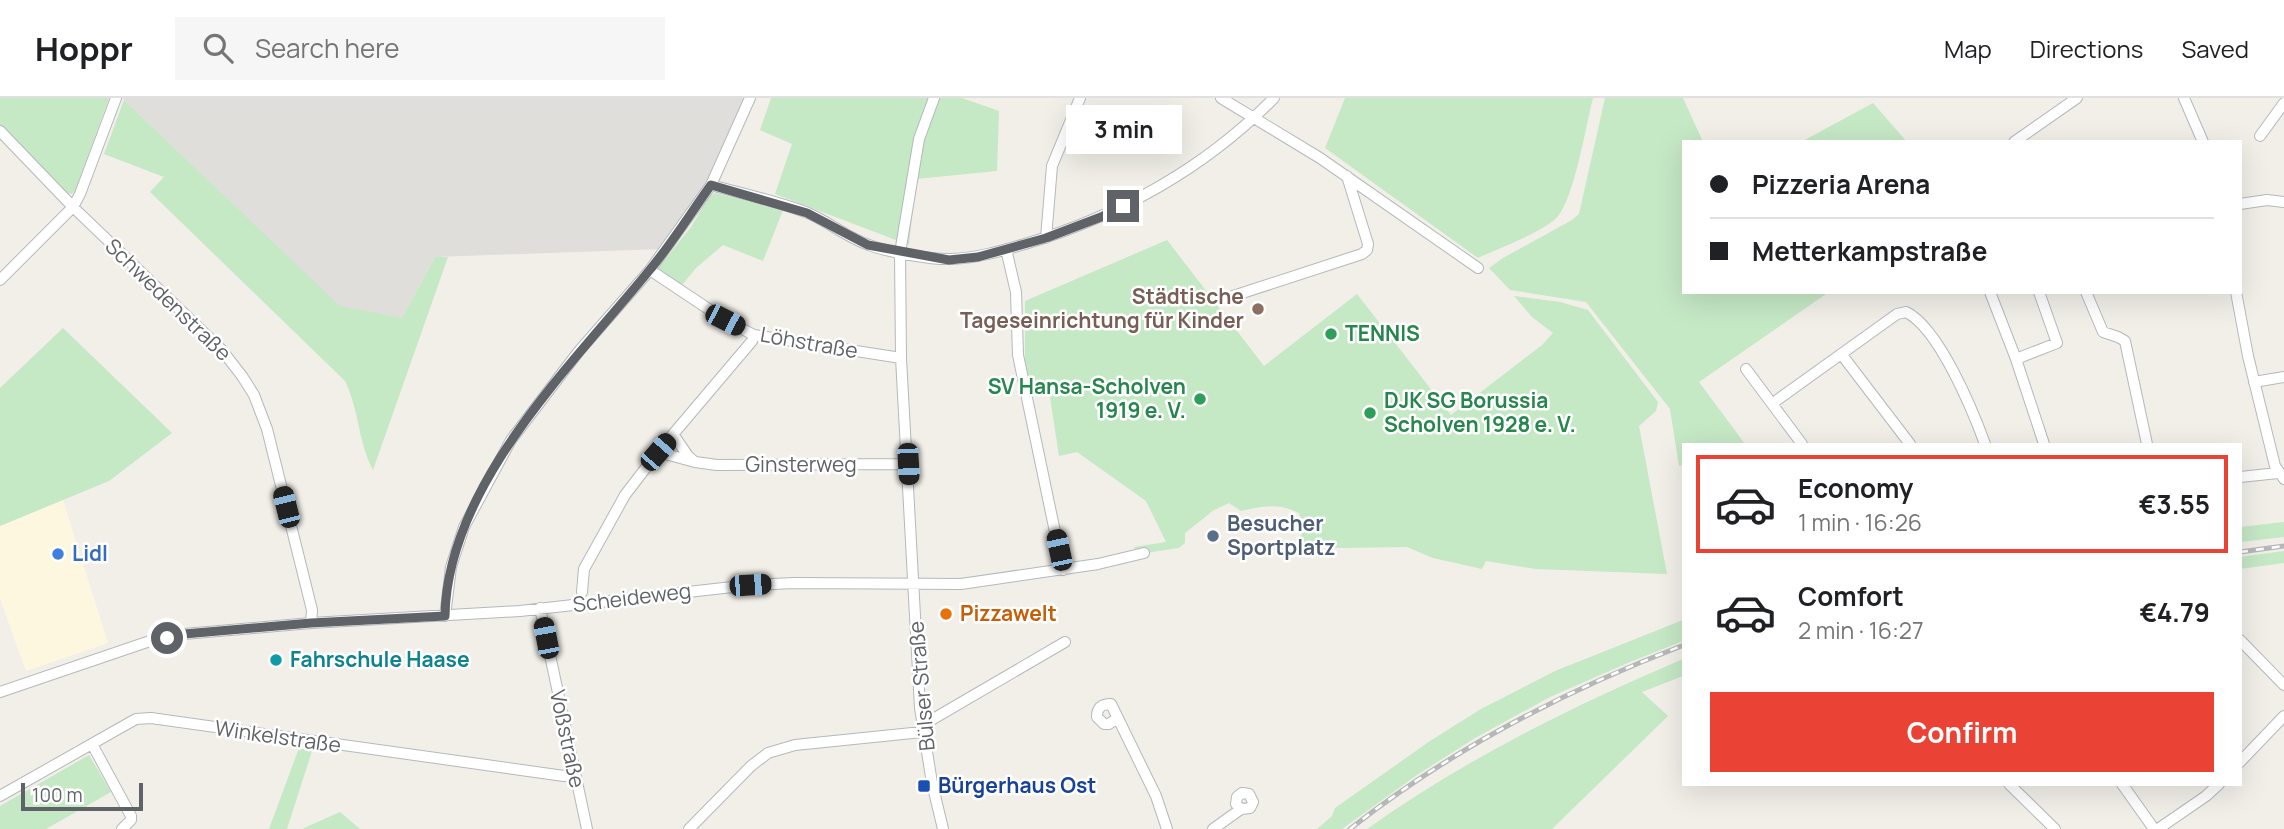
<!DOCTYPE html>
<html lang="en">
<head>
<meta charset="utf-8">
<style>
	:root { --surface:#fff; --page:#f6f6f6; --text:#202124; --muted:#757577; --line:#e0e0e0; --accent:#ea4335 }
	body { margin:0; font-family:Manrope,sans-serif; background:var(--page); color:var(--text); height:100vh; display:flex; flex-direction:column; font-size:26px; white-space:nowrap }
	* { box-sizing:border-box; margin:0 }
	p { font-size:23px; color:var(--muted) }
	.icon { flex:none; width:38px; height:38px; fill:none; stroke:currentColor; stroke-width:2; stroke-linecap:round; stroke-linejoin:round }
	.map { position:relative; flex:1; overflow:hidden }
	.sheet { position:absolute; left:1682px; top:345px; width:560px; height:343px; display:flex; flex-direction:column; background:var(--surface); border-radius:0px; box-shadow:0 7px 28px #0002 }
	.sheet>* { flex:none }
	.top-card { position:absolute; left:1682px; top:42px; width:560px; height:154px; border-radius:0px; box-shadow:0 7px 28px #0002; display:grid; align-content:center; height:154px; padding:0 28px; background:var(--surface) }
	.scale { position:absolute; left:21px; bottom:18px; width:122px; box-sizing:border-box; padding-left:7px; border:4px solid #5f6368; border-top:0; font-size:19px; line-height:24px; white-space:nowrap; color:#5f6368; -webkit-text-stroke:5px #fff; paint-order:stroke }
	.end { position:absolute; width:32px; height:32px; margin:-16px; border:9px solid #5f6368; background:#fff; box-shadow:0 0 0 4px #fff }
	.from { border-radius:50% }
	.bubble { position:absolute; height:49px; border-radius:0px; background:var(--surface); box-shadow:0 7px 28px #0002; font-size:23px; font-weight:700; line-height:49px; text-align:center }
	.car { position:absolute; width:21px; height:42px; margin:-21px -10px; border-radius:9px; box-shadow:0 0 5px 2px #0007; background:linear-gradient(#222 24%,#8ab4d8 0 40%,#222 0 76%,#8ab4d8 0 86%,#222 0) }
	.top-card b { display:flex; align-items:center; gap:24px; height:66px; font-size:26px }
	.top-card b+b { border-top:2px solid var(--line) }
	.top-card i { width:18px; height:18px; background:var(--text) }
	ul { padding:12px 0 0; list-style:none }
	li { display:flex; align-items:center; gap:21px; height:98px; margin:0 14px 10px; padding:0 14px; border:4px solid transparent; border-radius:0px }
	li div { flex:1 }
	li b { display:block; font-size:26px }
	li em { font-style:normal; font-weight:700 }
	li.selected { border-color:var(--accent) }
	li>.icon { width:63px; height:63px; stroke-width:1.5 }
	.button { display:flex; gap:14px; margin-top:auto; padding:14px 28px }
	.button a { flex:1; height:80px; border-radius:0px; background:var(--accent); color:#fff; font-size:28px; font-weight:700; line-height:80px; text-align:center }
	header { display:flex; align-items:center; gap:42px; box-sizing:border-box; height:98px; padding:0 35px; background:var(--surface); border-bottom:2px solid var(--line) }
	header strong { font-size:33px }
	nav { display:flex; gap:38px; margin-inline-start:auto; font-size:24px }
	.search { width:490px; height:63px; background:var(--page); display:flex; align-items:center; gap:18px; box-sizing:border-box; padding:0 24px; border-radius:0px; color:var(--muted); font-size:26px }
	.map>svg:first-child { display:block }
	.commercial { fill:#fef7e0 }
	.industrial { fill:#e0deda }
	.green { fill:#c5e8c5 }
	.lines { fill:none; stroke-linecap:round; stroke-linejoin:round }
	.minor-casing { stroke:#b5b8bc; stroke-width:12 }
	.minor { stroke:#fff; stroke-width:10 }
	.rail-casing { stroke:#b6b7b8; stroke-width:5 }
	.rail { stroke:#fff; stroke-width:2.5; stroke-dasharray:8; stroke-linecap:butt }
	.route { stroke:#5f6368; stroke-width:9 }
	.education-dot { fill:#8d6e63; stroke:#fff; stroke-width:2.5 }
	.leisure-dot { fill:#2e9e5b; stroke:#fff; stroke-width:2.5 }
	.service-dot { fill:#5c6f8a; stroke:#fff; stroke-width:2.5 }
	.shop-dot { fill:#3f7fe0; stroke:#fff; stroke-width:2.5 }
	.food-dot { fill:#e8710a; stroke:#fff; stroke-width:2.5 }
	.culture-dot { fill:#0f9aa8; stroke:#fff; stroke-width:2.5 }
	.transit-dot { fill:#1a4fb4; stroke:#fff; stroke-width:2.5 }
	.labels { text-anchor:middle; stroke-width:5; stroke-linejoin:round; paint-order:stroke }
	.education-label { font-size:21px; font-weight:bold; fill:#785e54; stroke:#fff; text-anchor:end }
	.street-label { font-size:21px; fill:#5f6368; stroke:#fff }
	.leisure-label { font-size:21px; font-weight:bold; fill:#27864d; stroke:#fff; text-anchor:start }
	.service-label { font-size:21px; font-weight:bold; fill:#4e5e75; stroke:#fff; text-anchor:start }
	.shop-label { font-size:21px; font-weight:bold; fill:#366cbe; stroke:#fff; text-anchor:start }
	.food-label { font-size:21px; font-weight:bold; fill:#c56008; stroke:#fff; text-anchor:start }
	.culture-label { font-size:21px; font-weight:bold; fill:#0d838f; stroke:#fff; text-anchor:start }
	.transit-label { font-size:21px; font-weight:bold; fill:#164399; stroke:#fff; text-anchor:start }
</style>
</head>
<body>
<header>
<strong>Hoppr</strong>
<div class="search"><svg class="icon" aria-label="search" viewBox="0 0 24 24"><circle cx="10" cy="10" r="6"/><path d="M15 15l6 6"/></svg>Search here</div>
<nav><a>Map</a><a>Directions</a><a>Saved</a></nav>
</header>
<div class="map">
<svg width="2284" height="731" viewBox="0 0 2284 731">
	<rect width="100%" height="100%" fill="#f1efe8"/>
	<path class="commercial" d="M63 402 108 545 26 573 0 501V428Z"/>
	<path class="industrial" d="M122 0H744L729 39 711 76 662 151 435 159 402 220 340 209Z"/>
	<path class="green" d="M0 0H109L75 93 71 96 64 94 0 27Z
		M771 0H962L999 13 997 73 916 81 909 147 775 96 792 46 760 32Z
		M1345 0H1593C1586 27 1574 100 1558 118 1546 133 1497 151 1478 160L1325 50Z
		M1605 0H1683L1703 44H1684V194H1829L1699 284 1745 346H1684L1683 367 1679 368 1670 311 1586 204 1510 192 1489 170 1503 160 1572 122 1579 116Z
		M124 2 340 208 402 220 435 159H448L373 372C358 344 359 311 345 283L150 94 164 79 104 56Z
		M1873 5 1907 44H1801Z
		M715 95 783 112 763 163 723 147 696 170 682 187 660 173 659 169 691 129 710 97Z
		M1167 142 1264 268 1357 196 1451 317 1542 247 1553 235 1532 219 1514 198 1560 204 1588 212 1658 304 1656 313 1639 328 1667 476 1536 471 1486 463 1482 471 1433 460 1407 449 1341 450 1299 446 1303 430 1299 415C1279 405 1263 408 1241 413L1229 405 1214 412 1185 435V445L1179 450 1138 456 1134 449 1166 444 1146 403 1077 354 1059 358 1049 293 1032 295 1025 263V203Z
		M63 230 172 335 109 383 0 428V290Z
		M2284 424V439L2240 444V429Z
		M2284 453V465L2240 471V459Z
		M1683 522V543L1630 564 1550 599 1475 640 1417 677 1342 731H1317L1332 718 1335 710 1430 643 1481 611 1555 573Z
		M1683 561V578L1642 594 1668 618 1552 731H1367C1465 661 1573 608 1683 561Z
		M299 650 312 653 287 731H269Z
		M89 657 111 694 46 731H0V708Z
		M340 714 360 731H303L304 730Z"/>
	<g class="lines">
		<defs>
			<path id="minor" d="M934 0 919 41 900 155 901 260 920 610 932 685 943 731
				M1221 0 1320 60 1478 170
				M2184 0 2203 44
				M0 33 73 109 221 251 242 278 254 297 267 331 312 512 311 525
				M2260 38 2284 5
				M2014 44 2077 0
				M711 87C743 96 777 103 808 115 829 124 848 140 869 147 887 154 933 162 952 161 977 160 1001 153 1025 146 1118 118 1205 70 1274 0
				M2240 106 2267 102 2284 104
				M1046 140 1052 68 1080 0
				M1006 151 1016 194 1018 257 1063 472
				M650 172 725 222 754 237 901 260
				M0 182 73 109 80 96 116 0
				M1990 194 2016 261 2044 346
				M2086 194 2103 234 2118 239 2125 243 2147 346
				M2236 194 2248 258 2275 368 2284 381
				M1227 200 1362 156 1367 152 1368 146 1347 78
				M1842 257 1910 346
				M2016 261 2057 245 2039 194
				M1746 271 1802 346
				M2254 284 2284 279
				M1773 305 1897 216 1906 214C1939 230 1973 313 1985 346
				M673 336 688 358 695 364
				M658 354 695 364 717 367 908 366
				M2240 379 2278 375
				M582 494 584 471 625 397 658 354 752 243 754 237
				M540 510 587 731
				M445 518 451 469 464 429 511 342 579 253 650 172 711 87 750 0
				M2240 542 2284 587
				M0 594 150 543 184 536 311 525 520 513 750 487 794 485 961 486 1098 466 1144 455
				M1117 620 1109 626H1104L1097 619C1097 610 1101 606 1111 606L1156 698 1167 731
				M921 628 1065 544
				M92 646 131 718V722L122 731
				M2240 664 2284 618
				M2009 686 2055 731
				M2122 686 2154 731
				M0 698 127 626 136 621 151 620 564 678 575 677
				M689 731 751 668 768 655 795 647 922 634
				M1213 731 1241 711 1250 710 1253 704 1249 696 1242 695 1237 699 1236 706 1241 711
				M2158 731 2206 698 2219 686"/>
		</defs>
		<use href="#minor" class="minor-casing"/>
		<use href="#minor" class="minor"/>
		<defs>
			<path id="rail" d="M2240 454 2284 448
				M1350 731C1450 652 1564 593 1684 547"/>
		</defs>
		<use href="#rail" class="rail-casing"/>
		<use href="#rail" class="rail"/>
	</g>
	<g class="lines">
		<path class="route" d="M167 540 184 536 311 525 445 518C447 388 571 268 648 174 671 147 690 116 711 87L807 115 868 147 949 162 978 159 1046 140 1101 119 1123 108"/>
	</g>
	<circle class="education-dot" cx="1258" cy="211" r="7"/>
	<g class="leisure-dot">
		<circle cx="1331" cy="236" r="7"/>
		<circle cx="1200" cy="301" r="7"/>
		<circle cx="1370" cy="315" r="7"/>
	</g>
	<circle class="service-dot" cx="1213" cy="438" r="7"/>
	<circle class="shop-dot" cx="58" cy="456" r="7"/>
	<circle class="food-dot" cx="946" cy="516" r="7"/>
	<circle class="culture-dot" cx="276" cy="562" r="7"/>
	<rect class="transit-dot" x="917" y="681" width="14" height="14" rx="3.5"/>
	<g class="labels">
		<g class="education-label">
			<text x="1244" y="206">Städtische<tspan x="1244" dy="24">Tageseinrichtung für Kinder</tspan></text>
		</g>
		<g class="street-label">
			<text transform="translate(168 202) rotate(44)" y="7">Schwedenstraße</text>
			<text transform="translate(809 245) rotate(10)" y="7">Löhstraße</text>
			<text x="801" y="374">Ginsterweg</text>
			<text transform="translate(632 500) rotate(-7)" y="7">Scheideweg</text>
			<text transform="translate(922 588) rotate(-95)" y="7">Bülser Straße</text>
			<text transform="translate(278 639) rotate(8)" y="7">Winkelstraße</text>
			<text transform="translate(567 641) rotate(78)" y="7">Voßstraße</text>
		</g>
		<g class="leisure-label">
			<text x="1345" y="243">TENNIS</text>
			<text x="1186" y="296" text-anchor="end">SV Hansa-Scholven<tspan x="1186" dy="24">1919 e. V.</tspan></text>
			<text x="1384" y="310">DJK SG Borussia<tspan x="1384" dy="24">Scholven 1928 e. V.</tspan></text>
		</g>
		<g class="service-label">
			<text x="1227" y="433">Besucher<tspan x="1227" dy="24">Sportplatz</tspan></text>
		</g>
		<g class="shop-label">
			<text x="72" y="463">Lidl</text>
		</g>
		<g class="food-label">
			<text x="960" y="523">Pizzawelt</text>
		</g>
		<g class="culture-label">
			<text x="290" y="569">Fahrschule Haase</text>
		</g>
		<g class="transit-label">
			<text x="938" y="695">Bürgerhaus Ost</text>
		</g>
	</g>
</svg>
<div class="scale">100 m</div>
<i class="end from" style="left:167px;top:540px"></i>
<i class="end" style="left:1123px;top:108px"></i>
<div class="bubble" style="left:1066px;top:7px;width:116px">3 min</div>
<i class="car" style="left:725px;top:222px;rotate:117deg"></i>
<i class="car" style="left:658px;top:354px;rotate:41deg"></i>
<i class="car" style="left:908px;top:366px;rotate:177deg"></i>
<i class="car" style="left:286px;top:409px;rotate:346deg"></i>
<i class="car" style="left:1059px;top:452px;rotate:348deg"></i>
<i class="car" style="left:750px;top:487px;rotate:86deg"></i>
<i class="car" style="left:546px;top:540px;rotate:349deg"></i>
<div class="top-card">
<b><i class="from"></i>Pizzeria Arena</b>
<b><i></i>Metterkampstraße</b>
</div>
<section class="sheet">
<ul>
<li class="selected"><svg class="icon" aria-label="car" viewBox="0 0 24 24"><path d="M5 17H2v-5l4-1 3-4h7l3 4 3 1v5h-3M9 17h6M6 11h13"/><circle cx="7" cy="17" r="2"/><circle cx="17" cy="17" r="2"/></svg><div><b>Economy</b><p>1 min · 16:26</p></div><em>€3.55</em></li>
<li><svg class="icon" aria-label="car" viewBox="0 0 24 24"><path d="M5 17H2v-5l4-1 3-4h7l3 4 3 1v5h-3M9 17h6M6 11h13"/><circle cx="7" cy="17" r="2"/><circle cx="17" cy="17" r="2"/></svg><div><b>Comfort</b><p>2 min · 16:27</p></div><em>€4.79</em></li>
</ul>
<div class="button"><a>Confirm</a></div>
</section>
</div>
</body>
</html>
